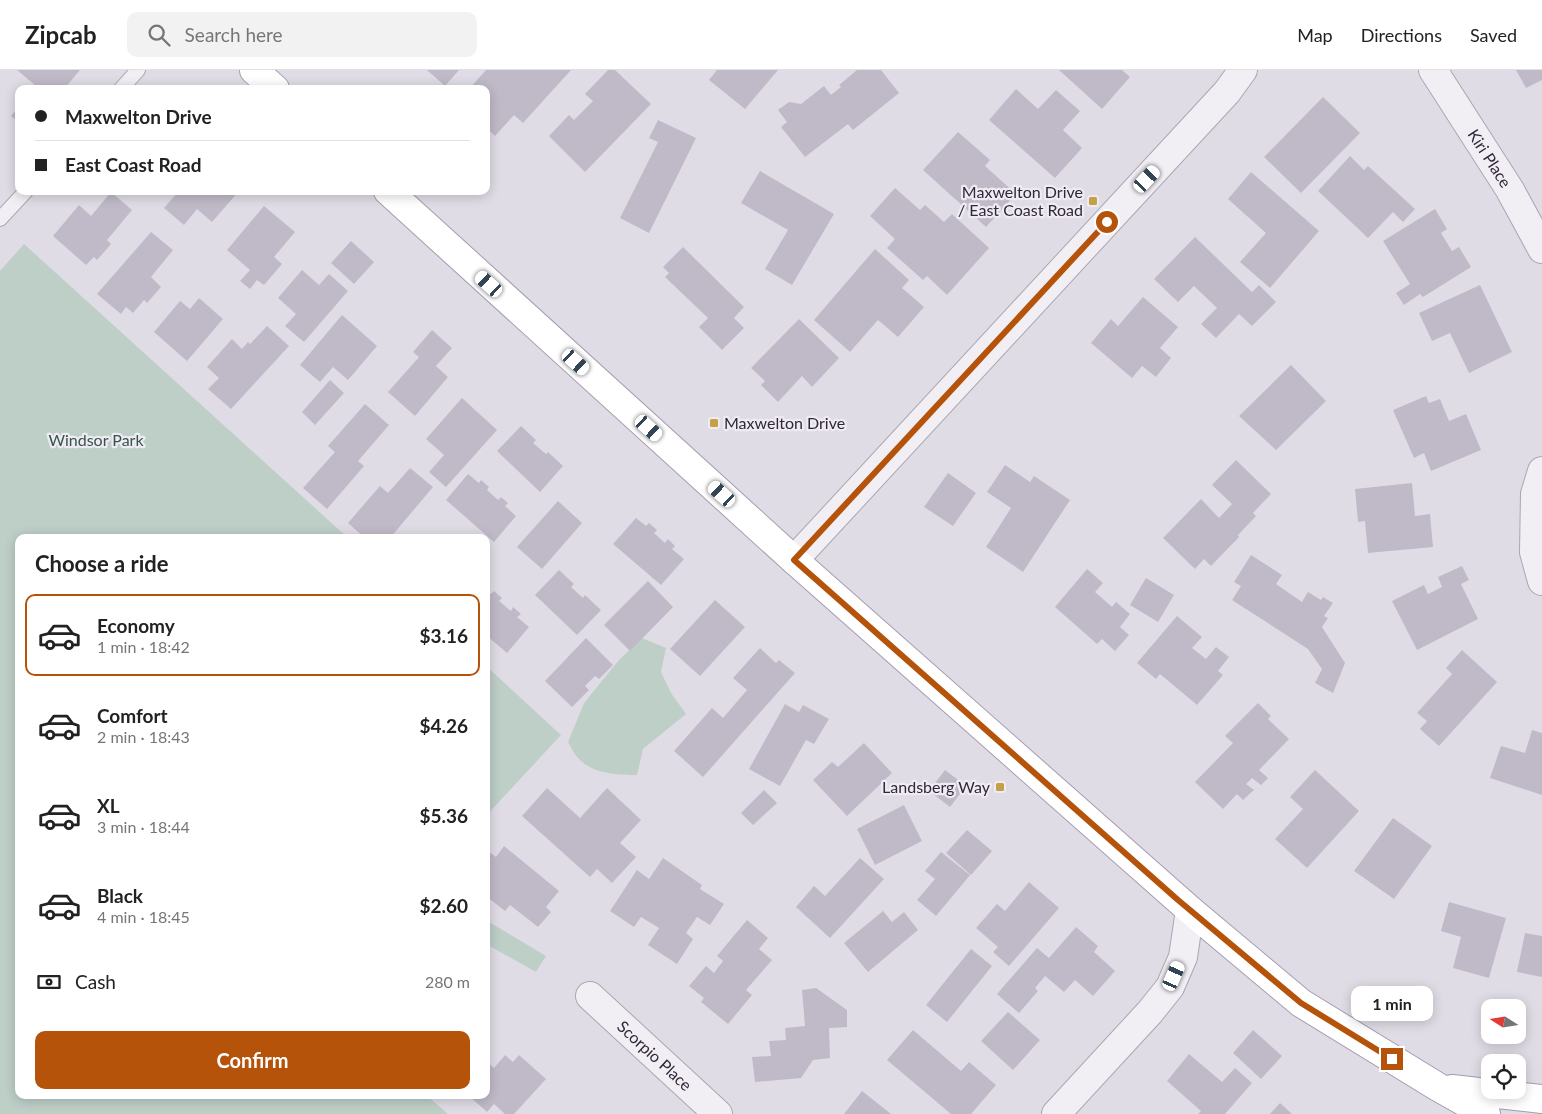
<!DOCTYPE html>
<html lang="en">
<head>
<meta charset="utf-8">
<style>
	:root { --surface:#fff; --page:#f2f2f2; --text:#222; --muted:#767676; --line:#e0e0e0; --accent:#b45309 }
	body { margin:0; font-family:Lato,sans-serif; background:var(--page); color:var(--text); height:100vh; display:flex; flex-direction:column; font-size:19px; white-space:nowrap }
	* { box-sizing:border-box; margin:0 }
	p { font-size:16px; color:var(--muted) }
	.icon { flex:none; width:28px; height:28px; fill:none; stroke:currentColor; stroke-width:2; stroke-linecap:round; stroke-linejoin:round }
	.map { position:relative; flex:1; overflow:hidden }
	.drawer { position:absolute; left:15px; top:464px; width:475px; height:565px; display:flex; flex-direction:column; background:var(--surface); border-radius:10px; box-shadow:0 2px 12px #0003 }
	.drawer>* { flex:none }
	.top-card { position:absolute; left:15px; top:15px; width:475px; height:110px; border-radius:10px; box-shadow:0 2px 12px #0003; display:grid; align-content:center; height:110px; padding:0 20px; background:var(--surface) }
	.needle { width:32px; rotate:282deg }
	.buttons { position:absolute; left:1481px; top:929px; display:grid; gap:10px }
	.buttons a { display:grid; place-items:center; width:45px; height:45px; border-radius:10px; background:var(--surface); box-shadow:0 2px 12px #0003; font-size:25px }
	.end { position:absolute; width:22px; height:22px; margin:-11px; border:6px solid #b45309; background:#fff; box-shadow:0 0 0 2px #fff }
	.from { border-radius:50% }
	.bubble { position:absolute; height:35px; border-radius:10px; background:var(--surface); box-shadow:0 2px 12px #0003; font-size:16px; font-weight:700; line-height:35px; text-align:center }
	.car { position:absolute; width:15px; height:30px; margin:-15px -8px; border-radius:6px; box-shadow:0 0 4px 1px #0007; background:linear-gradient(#fff 24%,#345 0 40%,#fff 0 76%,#345 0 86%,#fff 0) }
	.top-card b { display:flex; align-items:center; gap:18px; height:48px; font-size:19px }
	.top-card b+b { border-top:1px solid var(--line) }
	.top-card i { width:12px; height:12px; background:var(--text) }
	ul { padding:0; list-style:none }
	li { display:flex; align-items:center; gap:15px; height:82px; margin:0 10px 8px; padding:0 10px; border:2px solid transparent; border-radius:10px }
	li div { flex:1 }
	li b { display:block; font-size:19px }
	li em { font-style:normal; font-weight:700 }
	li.active { border-color:var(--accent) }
	li>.icon { width:45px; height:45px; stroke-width:1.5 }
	h2 { padding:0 20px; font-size:22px; line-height:60px }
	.pay { display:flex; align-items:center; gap:12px; height:55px; padding:0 20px; font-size:19px }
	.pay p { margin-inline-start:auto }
	.cta { display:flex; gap:10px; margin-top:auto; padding:10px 20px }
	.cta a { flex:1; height:58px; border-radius:10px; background:var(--accent); color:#fff; font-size:20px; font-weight:700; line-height:58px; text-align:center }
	header { display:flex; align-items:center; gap:30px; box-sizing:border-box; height:70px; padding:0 25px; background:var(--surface); border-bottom:1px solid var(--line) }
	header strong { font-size:24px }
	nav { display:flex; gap:28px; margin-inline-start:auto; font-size:18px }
	.search { width:350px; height:45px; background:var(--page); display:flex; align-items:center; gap:12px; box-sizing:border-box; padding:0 18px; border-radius:10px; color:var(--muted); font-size:19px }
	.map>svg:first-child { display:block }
	.green { fill:#becfc8 }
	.building { fill:#c0bac8 }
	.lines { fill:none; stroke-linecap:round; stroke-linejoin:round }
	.service-casing { stroke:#aca6b2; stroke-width:16 }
	.minor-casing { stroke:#aca6b2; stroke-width:30 }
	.tertiary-casing { stroke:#aca6b2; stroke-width:30 }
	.primary-casing { stroke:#a59cb0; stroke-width:30 }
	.service { stroke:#f1eef4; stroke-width:14 }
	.minor { stroke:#f1eef4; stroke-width:28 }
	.tertiary { stroke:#f1eef4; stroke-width:28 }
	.primary { stroke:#fff; stroke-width:28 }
	.route { stroke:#b45309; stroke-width:6 }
	.poi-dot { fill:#c5a047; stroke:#efebf3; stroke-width:2 }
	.labels { text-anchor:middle; stroke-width:4.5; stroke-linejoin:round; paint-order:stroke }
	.street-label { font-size:16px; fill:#31273a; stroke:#efebf3 }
	.poi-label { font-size:16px; fill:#31273a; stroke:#efebf3; text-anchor:end }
	.park-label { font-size:16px; fill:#35554b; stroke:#efebf3 }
</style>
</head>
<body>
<header>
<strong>Zipcab</strong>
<div class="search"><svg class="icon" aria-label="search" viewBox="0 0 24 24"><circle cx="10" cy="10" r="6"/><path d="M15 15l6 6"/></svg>Search here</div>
<nav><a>Map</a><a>Directions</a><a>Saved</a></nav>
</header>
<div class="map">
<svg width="1542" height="1044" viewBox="0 0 1542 1044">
	<rect width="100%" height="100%" fill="#e0dce5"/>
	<path class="green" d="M24 174 347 467 19 468V1025H426L448 1044H0V201Z
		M642 568 666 578 661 602 671 623 686 644 643 679 637 705C618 705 592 704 578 688 574 684 571 677 568 672L584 633 619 590Z
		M486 596 561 665 486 746Z
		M486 850 546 886 536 902 486 874Z"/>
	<path class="building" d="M17 0H80L64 19H34L36 16Z
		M427 0H459L445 16Z
		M486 0H571L523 53 514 45 495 66 486 57V19H469Z
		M608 0H615L651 34 585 102 549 66 569 45 574 50 593 31 585 24Z
		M717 0H778L745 39 709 10Z
		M857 0H881L899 23 853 60 848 54 805 87 781 57 787 52 778 40 789 32 801 34 824 16 831 25 841 17 839 15Z
		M1059 0H1122L1130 7 1102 39Z
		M1516 0H1542V10L1526 18Z
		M1016 19 1038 39 1056 20 1080 41 1063 60 1082 78 1055 108 989 50Z
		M1323 27 1360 63 1301 123 1264 87Z
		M19 36V53L11 46Z
		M658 50 696 68 649 163 620 148 658 72 649 68Z
		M958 62 990 90 985 96 1016 124 986 157 923 100Z
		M1350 86 1364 100 1368 96 1415 139 1403 152 1393 142 1368 168 1318 121Z
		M760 101 834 144 792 215 765 199 788 160 741 133Z
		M1251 102 1319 161 1270 218 1240 192 1266 163 1228 129Z
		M895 118 920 140 925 135 944 152 952 144 989 178 947 225 927 206 923 210 887 178 895 169 870 146Z
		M179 121H239L212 152 197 139 184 155 164 138Z
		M111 122 132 140 107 170 111 174 97 190 94 187 86 195 53 166 79 135 91 146Z
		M264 136 295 162 274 187 282 194 264 215 257 210 250 219 240 211 250 200 227 180Z
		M1435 139 1447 159 1441 163 1452 181 1459 177 1471 197 1423 227 1420 224 1404 235 1396 223 1410 214 1383 171Z
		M151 162 173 180 151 207 161 217 147 233 144 230 133 243 126 237 121 244 97 224Z
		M1195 167 1252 222 1259 215 1276 232 1252 256 1239 244 1216 268 1201 254 1217 238 1194 216 1178 232 1154 209Z
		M351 171 374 192 354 214 331 193Z
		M683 177 744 237 734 248 744 258 722 280 699 257 708 248 665 207 669 203 663 197Z
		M875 179 909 210 902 218 924 237 898 267 878 250 850 282 814 250Z
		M302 200 319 215 329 204 348 221 304 272 285 256 296 244 278 228Z
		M1480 215 1512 282 1469 303 1450 263 1432 271 1419 243Z
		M1143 227 1178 257 1160 278 1171 288 1156 307 1142 296 1132 308 1091 273 1111 249 1118 256Z
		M199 228 223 249 187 291 154 262 180 231 190 239Z
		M342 245 377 276 348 310 333 297 320 312 300 295Z
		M799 249 839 288 812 317 802 306 778 332 761 315 765 311 751 298Z
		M267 256 289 276 231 339 208 319 219 308 207 297 232 269 242 279 248 272 250 274Z
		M432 260 452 278 436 296 448 307 415 346 388 322 419 287 413 282Z
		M1291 295 1326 331 1276 380 1239 346Z
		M330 310 344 323 315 355 302 342Z
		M1426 326 1429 333 1440 329 1449 351 1466 344 1481 380 1431 401 1424 383 1414 388 1393 340Z
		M462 328 497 360 446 417 429 402 444 385 426 369Z
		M365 334 389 355 358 391 364 396 327 439 303 418 335 382 328 376Z
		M521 356 536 370 533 373 546 384 548 382 563 396 540 422 497 381Z
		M1236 390 1271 424 1253 443 1256 446 1238 465 1239 467 1211 496 1204 489 1195 499 1163 468 1201 429 1219 448 1232 434 1212 415Z
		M1005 395 1030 412 1034 406 1070 430 1023 502 986 477 1011 438 987 422Z
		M410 398 433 417 390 468H365L348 453 380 416 388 423Z
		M948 403 976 423 953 456 924 437Z
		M468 404 479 413 481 410 489 417 487 420 498 430 501 427 508 433 505 436 516 446 494 472 446 430Z
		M1412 413 1415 446 1430 444 1433 477 1368 483 1365 451 1358 452 1355 419Z
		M558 431 582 453 542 499 517 477Z
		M636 448 646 456 649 453 657 460 654 463 665 473 668 469 675 476 672 479 684 489 661 515 613 474Z
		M1251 485 1282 505 1276 514 1302 532 1308 522 1321 530 1323 527 1333 533 1324 546 1328 548 1322 557 1345 593 1333 623 1315 613 1322 599 1308 579 1232 530 1241 516 1234 512Z
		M1462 496 1469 510 1461 514 1478 549 1417 580 1392 531 1424 515 1428 524 1442 517 1438 507Z
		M1087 499 1103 513 1095 522 1112 537 1116 532 1130 544 1120 557 1129 565 1115 581 1102 569 1097 574 1055 537Z
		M559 500 574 514 571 517 583 528 585 525 601 540 577 565 535 525Z
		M1146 508 1174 525 1158 552 1130 535Z
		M648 511 673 537 630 581 604 555Z
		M486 520 491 524 494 521 502 528 499 531 511 541 513 537 521 544 517 547 529 557 507 583 486 565Z
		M715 530 745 557 700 606 670 579Z
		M1177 546 1202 567 1192 578 1206 589 1216 577 1229 587 1218 601 1223 605 1197 635 1160 604 1156 609 1137 593Z
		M586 568 613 595 599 609 595 606 585 616 589 620 572 637 545 611Z
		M760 578 776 593 779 590 795 603 703 707 674 681 712 638 723 648 747 620 733 608Z
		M1462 580 1497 612 1439 676 1420 659 1427 651 1417 643 1452 604 1446 598Z
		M1258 633 1271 646 1268 649 1289 669 1259 700 1268 708 1261 715 1252 708 1246 714 1254 720 1243 730 1237 724 1223 739 1195 712 1233 673 1225 666Z
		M785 634 799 642 803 635 829 649 814 674 806 670 780 716 749 699Z
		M1532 660 1542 663V725L1490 708 1501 676 1525 683Z
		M864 673 892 703 847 746 813 710 832 692 838 697Z
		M945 700 966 716 950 737 929 721Z
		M1315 700 1359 741 1307 798 1275 769 1303 739 1290 727Z
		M547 718 580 748 607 718 641 750 620 773 636 787 612 813 597 799 590 807 522 746Z
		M764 720 777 733 753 755 741 743Z
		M904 735 922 771 875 795 857 759Z
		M1393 748 1432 776 1394 829 1354 801Z
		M967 760 992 781 971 805 946 783Z
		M504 776 559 821 546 837 551 842 538 857 510 835 505 841 486 826V783L488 781 496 787Z
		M941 782 970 805 936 846 917 830 935 809 925 801Z
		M663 788 702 815 700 819 724 834 710 855 697 847 686 863 693 869 677 894 648 875 659 858 641 847 634 857 610 841 637 800 649 809Z
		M860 788 884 809 830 868 796 837 814 816 825 826Z
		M1029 812 1059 838 1009 896 993 882 998 877 976 858 997 834 1005 841Z
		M1449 832 1506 848 1489 908 1453 898 1461 867 1441 861Z
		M883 841 892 852 904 842 918 860 868 902 844 873Z
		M747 850 768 868 759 879 772 890 746 920 752 925 728 954 701 932 704 928 689 916 706 896 714 903 723 891 717 886Z
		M1076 857 1098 876 1094 882 1115 901 1093 926 1075 910 1064 922 1045 906 1035 918 1038 921 1019 943 997 924 1037 878 1049 888Z
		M1525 863 1542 866V907L1517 902Z
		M971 879 992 896 947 952 926 935Z
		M816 918 847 940V957L829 958 830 988 813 990 801 1008 755 1012 752 987 771 986 769 971 786 970 785 958 805 956 802 920Z
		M1008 942 1040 970 1013 1000 981 971Z
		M913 960 961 1001 969 992 996 1015 971 1044H951L887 990Z
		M1253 960 1282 986 1261 1009 1233 983Z
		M1189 984 1222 1012 1235 998 1252 1013 1225 1044H1198L1201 1041 1167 1011Z
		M505 985 513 992 519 985 546 1009 514 1044H505L494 1034 487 1042 468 1025H486V991L494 998Z
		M862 1021 891 1044H844Z
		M1280 1033 1292 1044H1270Z"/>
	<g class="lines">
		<defs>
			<path id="service" d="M121 19 138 0
				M0 149 26 121"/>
			<g id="minor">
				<path id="s1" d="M1433 0 1510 120 1542 179"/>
				<path d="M1542 401 1535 424 1534 482 1542 511"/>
				<path id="s2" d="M590 926 718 1044"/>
				<path d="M1056 1044 1150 942 1170 917 1183 887 1190 840"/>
			</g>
			<path id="tertiary" d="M794 490 1227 22 1243 0"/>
			<path id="primary" d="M254 0 275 19
				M388 121 794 490 1190 840 1301 933 1438 1017 1486 1044
				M1452 1019 1542 1029"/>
		</defs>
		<use href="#service" class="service-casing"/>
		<use href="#minor" class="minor-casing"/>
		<use href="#tertiary" class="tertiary-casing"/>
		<use href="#primary" class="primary-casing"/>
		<use href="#service" class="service"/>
		<use href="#minor" class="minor"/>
		<use href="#tertiary" class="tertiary"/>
		<use href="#primary" class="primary"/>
	</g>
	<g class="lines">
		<path class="route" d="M1107 152 794 490 1178 830 1301 933 1392 989"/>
	</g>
	<g class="poi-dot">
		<rect x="1088" y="126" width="10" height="10" rx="2.5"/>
		<rect x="709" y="348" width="10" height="10" rx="2.5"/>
		<rect x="995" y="712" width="10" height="10" rx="2.5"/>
	</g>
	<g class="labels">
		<g class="street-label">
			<text dy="6" stroke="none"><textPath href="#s1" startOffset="105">Kiri Place</textPath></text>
			<text dy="6" stroke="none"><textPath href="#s2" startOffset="88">Scorpio Place</textPath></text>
		</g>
		<g class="poi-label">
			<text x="1083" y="128">Maxwelton Drive<tspan x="1083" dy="18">/ East Coast Road</tspan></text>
			<text x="724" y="359" text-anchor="start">Maxwelton Drive</text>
			<text x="990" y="723">Landsberg Way</text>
		</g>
		<g class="park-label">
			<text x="96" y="376">Windsor Park</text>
		</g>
	</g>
</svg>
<div class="buttons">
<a><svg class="needle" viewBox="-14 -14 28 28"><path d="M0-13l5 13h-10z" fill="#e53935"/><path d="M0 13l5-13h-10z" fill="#767676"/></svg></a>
<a><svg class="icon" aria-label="locate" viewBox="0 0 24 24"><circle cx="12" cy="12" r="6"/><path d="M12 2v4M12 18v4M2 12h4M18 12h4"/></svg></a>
</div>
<i class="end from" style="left:1107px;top:152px"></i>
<i class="end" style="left:1392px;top:989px"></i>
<div class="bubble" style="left:1351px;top:916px;width:82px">1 min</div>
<i class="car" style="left:1147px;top:109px;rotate:43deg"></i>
<i class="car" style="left:489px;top:214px;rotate:312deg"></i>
<i class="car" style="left:576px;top:292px;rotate:132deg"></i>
<i class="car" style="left:649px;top:358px;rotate:132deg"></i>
<i class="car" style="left:722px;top:424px;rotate:312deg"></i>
<i class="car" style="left:1174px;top:906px;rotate:24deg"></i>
<div class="top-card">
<b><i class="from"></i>Maxwelton Drive</b>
<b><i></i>East Coast Road</b>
</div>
<section class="drawer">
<h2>Choose a ride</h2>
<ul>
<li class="active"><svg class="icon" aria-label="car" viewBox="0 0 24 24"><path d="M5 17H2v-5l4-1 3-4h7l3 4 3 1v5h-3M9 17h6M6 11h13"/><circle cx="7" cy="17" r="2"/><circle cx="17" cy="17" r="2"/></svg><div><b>Economy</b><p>1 min · 18:42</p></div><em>$3.16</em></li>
<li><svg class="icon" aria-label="car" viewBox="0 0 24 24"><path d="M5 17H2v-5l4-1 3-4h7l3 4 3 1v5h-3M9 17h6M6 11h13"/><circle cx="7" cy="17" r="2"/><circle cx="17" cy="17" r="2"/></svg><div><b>Comfort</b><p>2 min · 18:43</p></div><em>$4.26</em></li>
<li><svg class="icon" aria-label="car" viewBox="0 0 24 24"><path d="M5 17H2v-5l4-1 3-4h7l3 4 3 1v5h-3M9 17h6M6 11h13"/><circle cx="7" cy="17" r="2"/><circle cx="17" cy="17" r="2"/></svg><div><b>XL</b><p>3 min · 18:44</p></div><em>$5.36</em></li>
<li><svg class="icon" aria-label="car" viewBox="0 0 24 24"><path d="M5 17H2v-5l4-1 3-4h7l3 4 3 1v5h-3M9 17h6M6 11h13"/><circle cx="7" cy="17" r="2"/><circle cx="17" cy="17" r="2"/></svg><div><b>Black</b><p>4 min · 18:45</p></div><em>$2.60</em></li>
</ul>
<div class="pay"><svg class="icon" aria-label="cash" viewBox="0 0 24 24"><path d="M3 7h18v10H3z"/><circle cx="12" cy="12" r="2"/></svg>Cash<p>280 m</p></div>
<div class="cta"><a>Confirm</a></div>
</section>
</div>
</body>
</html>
